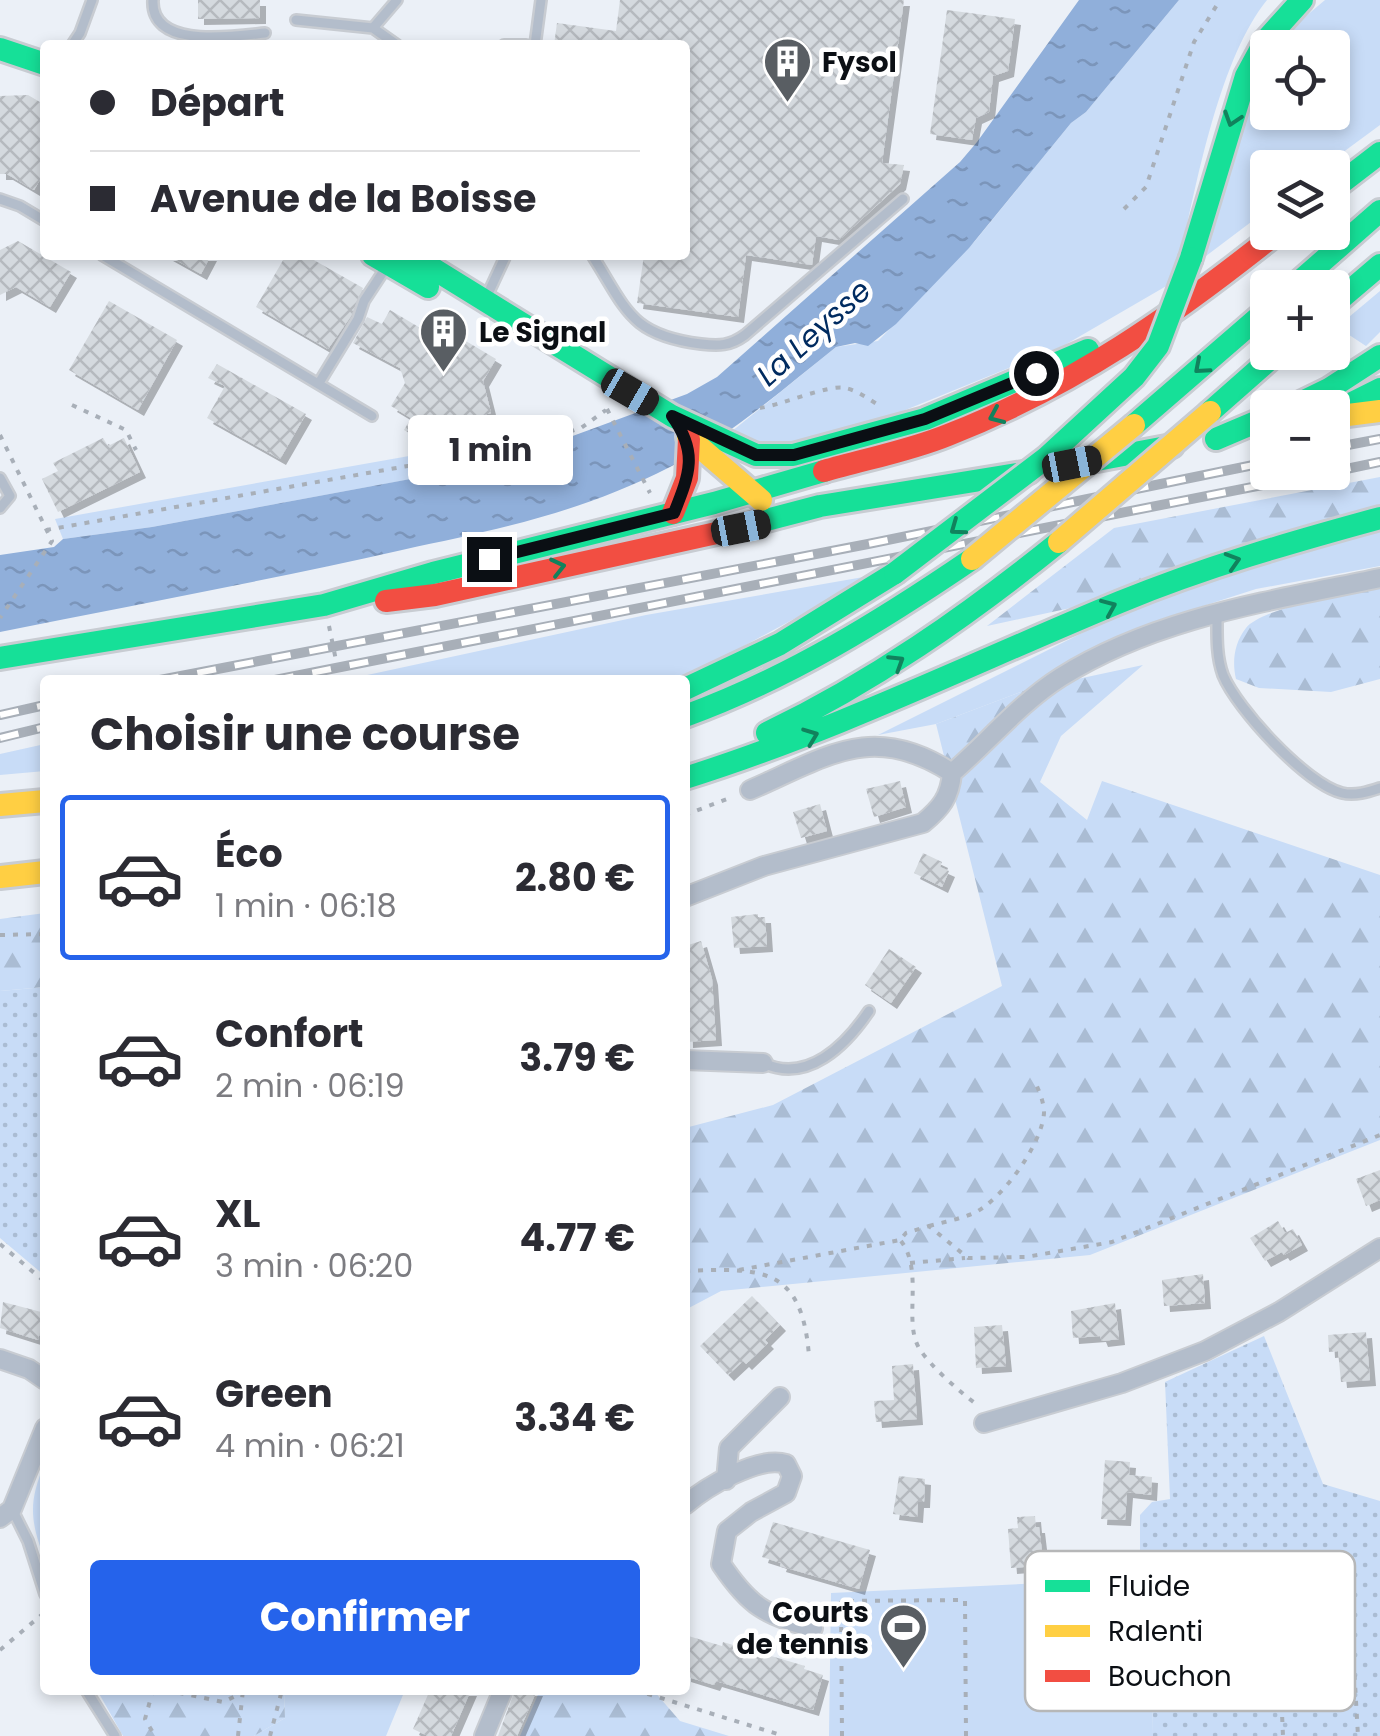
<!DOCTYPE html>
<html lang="fr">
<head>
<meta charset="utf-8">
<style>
	:root { --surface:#fff; --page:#f2f2f3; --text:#2b2b33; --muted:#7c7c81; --line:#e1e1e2; --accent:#2563eb }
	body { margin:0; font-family:Poppins,sans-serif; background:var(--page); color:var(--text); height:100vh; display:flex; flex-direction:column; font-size:38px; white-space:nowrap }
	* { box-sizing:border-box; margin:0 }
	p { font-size:32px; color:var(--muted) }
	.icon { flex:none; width:55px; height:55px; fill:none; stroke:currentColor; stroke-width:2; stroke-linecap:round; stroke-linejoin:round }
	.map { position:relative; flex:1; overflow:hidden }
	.side { position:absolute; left:40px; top:675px; width:650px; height:1020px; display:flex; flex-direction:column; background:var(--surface); border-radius:10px; box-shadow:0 5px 15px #0003 }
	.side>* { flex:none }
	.hud { position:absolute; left:40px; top:40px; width:650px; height:220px; border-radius:10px; box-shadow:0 5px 15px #0003; display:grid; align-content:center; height:220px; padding:0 50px; background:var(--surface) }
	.tools { position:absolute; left:1250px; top:30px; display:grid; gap:20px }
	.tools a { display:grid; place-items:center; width:100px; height:100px; border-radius:10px; background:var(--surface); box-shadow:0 5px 15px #0003; font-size:50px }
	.end { position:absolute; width:45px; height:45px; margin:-22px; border:12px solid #0b0f14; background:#fff; box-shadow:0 0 0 5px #fff }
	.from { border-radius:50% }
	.bubble { position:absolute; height:70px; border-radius:10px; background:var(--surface); box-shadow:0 5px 15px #0003; font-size:32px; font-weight:700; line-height:70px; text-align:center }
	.car { position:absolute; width:30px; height:60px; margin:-30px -15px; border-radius:12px; box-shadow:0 0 8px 2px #0007; background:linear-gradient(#222 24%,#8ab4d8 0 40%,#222 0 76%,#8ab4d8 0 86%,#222 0) }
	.hud b { display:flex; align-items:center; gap:35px; height:95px; font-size:38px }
	.hud b+b { border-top:2px solid var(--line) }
	.hud i { width:25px; height:25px; background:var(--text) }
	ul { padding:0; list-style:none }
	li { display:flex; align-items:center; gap:30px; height:165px; margin:0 20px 15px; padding:0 30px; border:5px solid transparent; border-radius:10px }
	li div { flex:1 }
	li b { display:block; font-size:38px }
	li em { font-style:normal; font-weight:700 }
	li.selected { border-color:var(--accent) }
	li>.icon { width:90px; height:90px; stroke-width:1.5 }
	h2 { padding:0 50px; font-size:45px; line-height:120px }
	.primary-button { display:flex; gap:20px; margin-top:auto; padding:20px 50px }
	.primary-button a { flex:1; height:115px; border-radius:10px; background:var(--accent); color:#fff; font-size:40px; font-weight:700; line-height:115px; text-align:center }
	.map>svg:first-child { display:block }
	.green { fill:#c8dcf7 }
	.forest { fill:url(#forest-firs) }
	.garden { fill:url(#garden-dots) }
	.water { fill:url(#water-ripples) }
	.building { fill:url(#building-cross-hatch); filter:url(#shadow) }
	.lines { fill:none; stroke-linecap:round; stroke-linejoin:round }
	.lane-casing { stroke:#c8ccd2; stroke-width:14 }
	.street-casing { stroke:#c8ccd2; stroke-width:22 }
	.fast-casing { stroke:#c8ccd2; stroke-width:28 }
	.slow-casing { stroke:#c8ccd2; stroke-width:28 }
	.jam-casing { stroke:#c8ccd2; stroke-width:28 }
	.path { stroke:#a8afb8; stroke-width:4; stroke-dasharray:5 8; stroke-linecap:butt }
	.lane { stroke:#b3bdcb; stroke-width:9 }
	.street { stroke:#b3bdcb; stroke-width:18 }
	.fast { stroke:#16e098; stroke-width:22 }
	.slow { stroke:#ffcf43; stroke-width:22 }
	.jam { stroke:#f24e42; stroke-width:22 }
	.rail-casing { stroke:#a8afb8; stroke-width:10 }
	.rail { stroke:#fff; stroke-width:6; stroke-dasharray:19; stroke-linecap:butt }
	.fast-bridge-casing { stroke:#c8ccd2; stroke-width:28; stroke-linecap:butt }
	.slow-bridge-casing { stroke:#c8ccd2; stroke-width:28; stroke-linecap:butt }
	.fast-bridge { stroke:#16e098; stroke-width:22 }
	.slow-bridge { stroke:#ffcf43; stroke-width:22 }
	.oneway { stroke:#11825d }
	.route { stroke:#0b0f14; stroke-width:12 }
	.labels { text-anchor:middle; stroke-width:9; stroke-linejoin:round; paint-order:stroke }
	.poi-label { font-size:28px; font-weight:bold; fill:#0b0f14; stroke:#fff; text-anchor:start }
	.water-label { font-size:30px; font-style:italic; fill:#002b60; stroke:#fff }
	.key { fill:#fff; stroke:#b6b7b8; stroke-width:2.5 }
	.key-label { font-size:28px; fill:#0b0f14 }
</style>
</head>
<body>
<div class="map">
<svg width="1380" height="1736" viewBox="0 0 1380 1736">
	<defs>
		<pattern id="forest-firs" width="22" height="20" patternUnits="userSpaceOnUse" patternTransform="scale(2.5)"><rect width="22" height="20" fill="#c8dcf7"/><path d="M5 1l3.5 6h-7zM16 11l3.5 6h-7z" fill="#aabcd3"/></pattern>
		<pattern id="garden-dots" width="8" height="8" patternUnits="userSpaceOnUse" patternTransform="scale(2.5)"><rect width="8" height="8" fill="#c8dcf7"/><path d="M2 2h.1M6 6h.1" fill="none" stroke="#aabcd3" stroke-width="1.8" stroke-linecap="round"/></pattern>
		<pattern id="water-ripples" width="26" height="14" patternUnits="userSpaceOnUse" patternTransform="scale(2.5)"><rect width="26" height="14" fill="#90afda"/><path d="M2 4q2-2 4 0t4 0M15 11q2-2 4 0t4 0" fill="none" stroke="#7b95ba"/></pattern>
		<pattern id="building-cross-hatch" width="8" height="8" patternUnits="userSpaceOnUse" patternTransform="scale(2.5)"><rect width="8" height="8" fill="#d4d9de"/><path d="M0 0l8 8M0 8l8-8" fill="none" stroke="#b5b9be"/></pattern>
		<filter id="shadow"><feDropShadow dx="6" dy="6" stdDeviation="0" flood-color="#0004"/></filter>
	</defs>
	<rect width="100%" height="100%" fill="#ebf0f7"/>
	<path class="green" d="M1179 0H1267C1216 63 1193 201 1175 281L1063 346 866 426 772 446 731 432 836 347 878 341 975 241 1071 123 1086 112Z
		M1325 0H1380V125L1323 167 1268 168 1267 210 1202 259 1251 100 1267 65 1268 112H1332V48L1276 47 1280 38Z
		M1380 291V332L1366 346 1337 327Z
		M568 434 544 448 503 462 152 527 63 539 55 519 505 439Z
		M1380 527V566L1256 589 1147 624 1026 690 936 724 878 735 1140 604Z
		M875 575 681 680H344L646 615Z
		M45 744V771L0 775V754Z
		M45 1463V1560C30 1521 28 1502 45 1463Z
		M1151 1578 1153 1736H829L831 1593Z
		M284 1690H405L386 1736H254L285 1718Z"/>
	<path class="forest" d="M1380 477V509L1094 603 987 626 1114 528Z
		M1380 587V679L1331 692 1259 688 1236 679C1232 662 1234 643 1246 628 1263 607 1351 593 1380 587Z
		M1143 665 1061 736 1040 782 1087 820 1102 781 1380 875V1140L1090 1255 721 1291 685 1310V1128L773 1105 1002 986 936 724 1026 690Z
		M45 913V987L0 991V919Z
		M97 1690H284L285 1718 254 1736H123Z
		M540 1690H653L680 1721 729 1736H520Z"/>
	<path class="garden" d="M45 987V1276L0 1238V991Z
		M1264 1336 1323 1484 1380 1501V1736H1153L1151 1578 1140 1555V1515L1152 1502 1170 1499 1165 1382Z"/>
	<path class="water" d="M1079 0H1179L1086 112 1071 123 969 248 896 324 868 346 855 343 836 347C782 390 731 435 670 467 579 513 500 529 402 550 269 580 134 605 0 632V555L54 547 63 539 152 527 502 462 687 394 717 377 960 162 977 142Z"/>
	<path class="building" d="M198 0H260V18L198 19Z
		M620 0H904L882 163 904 165 900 184 839 240 816 236 812 265 746 255 738 317 637 303 644 255H685V45H554L557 23 616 31Z
		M947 10 1015 19 1008 71 993 76 989 112 976 118 972 140 930 134Z
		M28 95 45 105V171L34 190 7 174H0V96Z
		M18 241 71 272 50 307 16 287 0 295V250Z
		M167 255H211L201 274Z
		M286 255H305L363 288 351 316 328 349 256 307Z
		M109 301 177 340 138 410 69 370Z
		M390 310 432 335 439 325 496 359 483 381 491 413 460 421 449 440 430 428 422 441 404 430 411 418 391 406 405 383 400 368 353 343 367 317 382 324Z
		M217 364 306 414 280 459 207 418 225 386 208 378Z
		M103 438 108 446 124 438 140 472 58 512 42 479 58 471 53 463Z
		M900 781 906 807 874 817 866 789Z
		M820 804 827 831 801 838 793 812Z
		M923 853 942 862 940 867 949 871 942 887 914 873Z
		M758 914V917H765L767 946 734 948 731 917Z
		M701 941 712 979 716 1040 687 1042 685 946Z
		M889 949 916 967 891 1003 865 985Z
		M1380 1170V1200L1366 1206 1356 1179Z
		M1278 1221 1285 1233 1293 1229 1302 1245 1284 1255 1282 1252 1265 1261 1250 1238Z
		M1203 1274 1205 1303 1164 1306 1162 1280Z
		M752 1296 780 1325 765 1340 768 1343 746 1364 743 1361 728 1375 700 1346Z
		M3 1302 45 1313 38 1340 0 1328Z
		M1115 1303 1119 1339 1102 1341 1100 1336 1073 1338 1071 1311Z
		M1002 1325 1006 1366 976 1368 974 1327Z
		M1366 1332 1370 1380 1341 1382 1338 1351 1329 1352 1328 1335Z
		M913 1364 917 1419 876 1422 874 1401 894 1400 892 1366Z
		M1105 1460 1130 1462 1129 1475 1152 1477 1151 1495 1127 1492 1125 1520 1101 1519Z
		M899 1476 925 1479 924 1502H918L917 1517 893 1514Z
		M1035 1516 1036 1527H1039L1042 1552 1036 1553V1566L1011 1568 1008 1529 1018 1528 1017 1517Z
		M773 1522 870 1550 859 1589 780 1566 781 1563 762 1557Z
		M685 1635 722 1646 723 1642 805 1666 804 1669 823 1675 813 1710 716 1681 714 1685 685 1676Z
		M430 1690H471L451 1736H428L413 1729Z
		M515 1690H537L517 1736H498Z"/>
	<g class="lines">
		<defs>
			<path id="lane" d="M153 0C150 50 235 36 265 33
				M296 20 373 28
				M72 45 80 33 92 0
				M397 45 373 28 397 0
				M504 45H526
				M535 45 541 0
				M0 199 20 206 45 221
				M102 255 372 416
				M592 255C627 310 630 335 701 344 719 346 730 346 745 335L903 199
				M486 298 506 255
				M319 383 358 319 364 301 385 269
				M0 478 10 496 0 508
				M1217 614C1217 634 1216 656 1223 675 1237 709 1306 784 1342 793 1355 796 1368 792 1380 788
				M763 1063C808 1084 846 1045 869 1011
				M12 1509 28 1541 45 1594
				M86 1690 115 1736"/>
			<path id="street" d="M750 790C826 757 873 721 952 773
				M685 897 764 866 923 823C941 808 950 797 952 773 988 742 1020 703 1061 677 1157 617 1271 601 1380 578
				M685 1060 763 1063
				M0 1359 29 1369 45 1380
				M984 1423 1122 1383 1205 1351 1279 1312 1380 1248
				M726 1480 729 1448 780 1397
				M685 1505C706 1487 759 1455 786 1464L792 1476 786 1493 751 1512 727 1531 721 1564C750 1607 764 1614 813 1628
				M0 1518 12 1509 45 1428
				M484 1736 503 1690"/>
			<path id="fast" d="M0 49 45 64
				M1332 190 1380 153
				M373 255 428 287
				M411 255 672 416 756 455H793L925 419 1088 350
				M1191 258 1246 76 1265 41 1302 0
				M1292 288 1380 211
				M1332 306 1380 265
				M1290 408 1329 389 1380 356
				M1210 412 1278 352
				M1332 413 1380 389
				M1134 425 1268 309
				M1216 439 1268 417
				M1086 462 1172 446
				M721 532 820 506 1029 472
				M0 658 324 605 433 573 714 503 824 471
				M685 689 780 644 895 573
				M685 716C789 678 881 621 972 559
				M767 733C873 682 967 616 1059 542
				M685 778C835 731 975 662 1120 602 1205 567 1292 542 1380 518"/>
			<path id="slow" d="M1332 417 1380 411
				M688 437 761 500
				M0 805 45 801
				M0 877 45 872"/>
			<path id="jam" d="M824 471C865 459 909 451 948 435 1075 385 1173 316 1278 232
				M673 513 687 478 689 439
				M386 601 435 595 721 532"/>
		</defs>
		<use href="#lane" class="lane-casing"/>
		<use href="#street" class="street-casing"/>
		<use href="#fast" class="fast-casing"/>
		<use href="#slow" class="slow-casing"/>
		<use href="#jam" class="jam-casing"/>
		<path class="path" d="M1124 209 1146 187 1194 42 1220 0
			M72 405 126 430 136 450
			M760 408C781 405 830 384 845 388 857 390 870 400 880 406
			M607 409 650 493
			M0 435 52 541 0 618
			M46 530 526 445 581 428 606 410
			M329 626 340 680
			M685 815 732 797
			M0 935 45 934
			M929 1226C944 1222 960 1219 974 1213 1002 1200 1042 1144 1044 1113 1044 1103 1040 1093 1036 1084
			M901 1241C924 1271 903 1321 919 1348 930 1366 959 1391 976 1404
			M0 1244 45 1282
			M910 1263 965 1258
			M739 1270 900 1240 906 1233 929 1226 968 1258 1026 1257 1112 1242 1380 1135
			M685 1271C762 1268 802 1266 809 1356
			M1353 1649 1358 1736
			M0 1650 45 1612
			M153 1690 145 1719 155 1736
			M166 1690 223 1702 242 1693
			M635 1690 784 1736
			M1281 1691 1283 1736
			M238 1736 243 1690
			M270 1736 282 1690
			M842 1736 841 1601 965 1600 966 1736"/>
		<use href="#lane" class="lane"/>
		<use href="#street" class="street"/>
		<use href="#fast" class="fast"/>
		<use href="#slow" class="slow"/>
		<use href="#jam" class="jam"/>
		<defs>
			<path id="rail" d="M1332 448 1380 439
				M1332 472 1380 462
				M160 680 868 544 1268 462
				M275 680 1328 472
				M0 715 45 705
				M0 738 45 727"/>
		</defs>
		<use href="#rail" class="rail-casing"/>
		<use href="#rail" class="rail"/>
		<defs>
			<path id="fast-bridge" d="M895 573 1046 458 1134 377 1158 346 1191 258"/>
			<path id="slow-bridge" d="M1059 542 1210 412
				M972 559 1134 425"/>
		</defs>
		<use href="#fast-bridge" class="fast-bridge-casing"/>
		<use href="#slow-bridge" class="slow-bridge-casing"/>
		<use href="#fast-bridge" class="fast-bridge"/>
		<use href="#slow-bridge" class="slow-bridge"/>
	</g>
	<defs><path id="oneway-chevron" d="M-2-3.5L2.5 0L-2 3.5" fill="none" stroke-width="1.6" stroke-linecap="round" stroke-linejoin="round" transform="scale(2.5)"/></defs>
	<g class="oneway">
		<use href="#oneway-chevron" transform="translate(1232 119) rotate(108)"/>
		<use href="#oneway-chevron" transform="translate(1201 367) rotate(139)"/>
		<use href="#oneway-chevron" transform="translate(996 416) rotate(156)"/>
		<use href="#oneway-chevron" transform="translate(957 528) rotate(144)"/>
		<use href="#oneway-chevron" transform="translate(1233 561) rotate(-17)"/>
		<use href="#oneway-chevron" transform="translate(558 567) rotate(-13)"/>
		<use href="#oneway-chevron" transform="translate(1109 607) rotate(-23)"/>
		<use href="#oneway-chevron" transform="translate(897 662) rotate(-32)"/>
		<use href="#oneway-chevron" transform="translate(811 736) rotate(-21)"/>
	</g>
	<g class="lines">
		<path class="route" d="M489 559 674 513C690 473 698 452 672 416L756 455H794L925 419 1036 373"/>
	</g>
	<defs>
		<symbol id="building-pin" viewBox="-11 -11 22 30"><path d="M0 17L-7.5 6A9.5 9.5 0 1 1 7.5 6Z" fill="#595e63" stroke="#fff"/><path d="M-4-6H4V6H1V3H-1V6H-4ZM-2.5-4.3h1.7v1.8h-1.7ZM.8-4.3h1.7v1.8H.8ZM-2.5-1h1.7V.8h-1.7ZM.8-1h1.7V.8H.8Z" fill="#fff"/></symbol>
		<symbol id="stadium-pin" viewBox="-11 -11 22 30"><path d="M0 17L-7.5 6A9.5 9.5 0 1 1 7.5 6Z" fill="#595e63" stroke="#fff"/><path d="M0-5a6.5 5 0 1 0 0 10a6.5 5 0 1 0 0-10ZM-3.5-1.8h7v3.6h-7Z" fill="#fff"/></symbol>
	</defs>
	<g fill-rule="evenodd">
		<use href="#building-pin" x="760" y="34" width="55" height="75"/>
		<use href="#building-pin" x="416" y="304" width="55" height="75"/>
		<use href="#stadium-pin" x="876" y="1600" width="55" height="75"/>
	</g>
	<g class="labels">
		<g class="poi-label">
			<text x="822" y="72">Fysol</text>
			<text x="479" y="342">Le Signal</text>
			<text x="869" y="1622" text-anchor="end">Courts<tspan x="869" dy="32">de tennis</tspan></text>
		</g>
		<g class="water-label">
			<text transform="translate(814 333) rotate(-42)" y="10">La Leysse</text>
		</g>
	</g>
	<rect x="1025" y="1551" width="330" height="160" rx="15" class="key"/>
	<rect x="1045" y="1580" width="45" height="12" fill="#16e098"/>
	<rect x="1045" y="1625" width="45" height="12" fill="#ffcf43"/>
	<rect x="1045" y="1670" width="45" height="12" fill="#f24e42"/>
	<g class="key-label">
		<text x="1108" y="1596">Fluide</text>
		<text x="1108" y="1641">Ralenti</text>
		<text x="1108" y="1686">Bouchon</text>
	</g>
</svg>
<div class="tools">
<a><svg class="icon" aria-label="locate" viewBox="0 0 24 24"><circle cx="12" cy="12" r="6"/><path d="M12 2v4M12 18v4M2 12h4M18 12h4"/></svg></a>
<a><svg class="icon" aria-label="layers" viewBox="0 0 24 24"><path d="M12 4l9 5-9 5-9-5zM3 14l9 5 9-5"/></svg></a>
<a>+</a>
<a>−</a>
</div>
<i class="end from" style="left:1036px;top:373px"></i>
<i class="end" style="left:489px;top:559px"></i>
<div class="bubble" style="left:408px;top:415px;width:165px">1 min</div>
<i class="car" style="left:630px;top:392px;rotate:120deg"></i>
<i class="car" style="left:1072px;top:464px;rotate:79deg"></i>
<i class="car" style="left:741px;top:528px;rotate:79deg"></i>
<div class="hud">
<b><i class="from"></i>Départ</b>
<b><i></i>Avenue de la Boisse</b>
</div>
<section class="side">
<h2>Choisir une course</h2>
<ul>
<li class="selected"><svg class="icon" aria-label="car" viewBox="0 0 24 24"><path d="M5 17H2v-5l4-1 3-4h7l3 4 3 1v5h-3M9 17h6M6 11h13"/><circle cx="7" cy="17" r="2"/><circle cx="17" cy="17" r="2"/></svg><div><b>Éco</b><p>1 min · 06:18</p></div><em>2.80 €</em></li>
<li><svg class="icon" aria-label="car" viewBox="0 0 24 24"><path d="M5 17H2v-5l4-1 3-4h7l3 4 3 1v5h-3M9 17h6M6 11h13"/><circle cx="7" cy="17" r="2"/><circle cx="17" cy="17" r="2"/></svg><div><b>Confort</b><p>2 min · 06:19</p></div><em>3.79 €</em></li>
<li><svg class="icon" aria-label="car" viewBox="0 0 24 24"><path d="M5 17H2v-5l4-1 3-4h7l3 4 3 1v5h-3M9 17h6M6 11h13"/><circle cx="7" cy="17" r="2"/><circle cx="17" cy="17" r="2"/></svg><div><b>XL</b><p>3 min · 06:20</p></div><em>4.77 €</em></li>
<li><svg class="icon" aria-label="car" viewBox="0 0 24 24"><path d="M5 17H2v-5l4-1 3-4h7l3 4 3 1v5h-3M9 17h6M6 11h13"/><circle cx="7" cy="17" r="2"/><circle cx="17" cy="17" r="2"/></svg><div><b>Green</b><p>4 min · 06:21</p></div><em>3.34 €</em></li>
</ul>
<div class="primary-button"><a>Confirmer</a></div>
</section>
</div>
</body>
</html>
